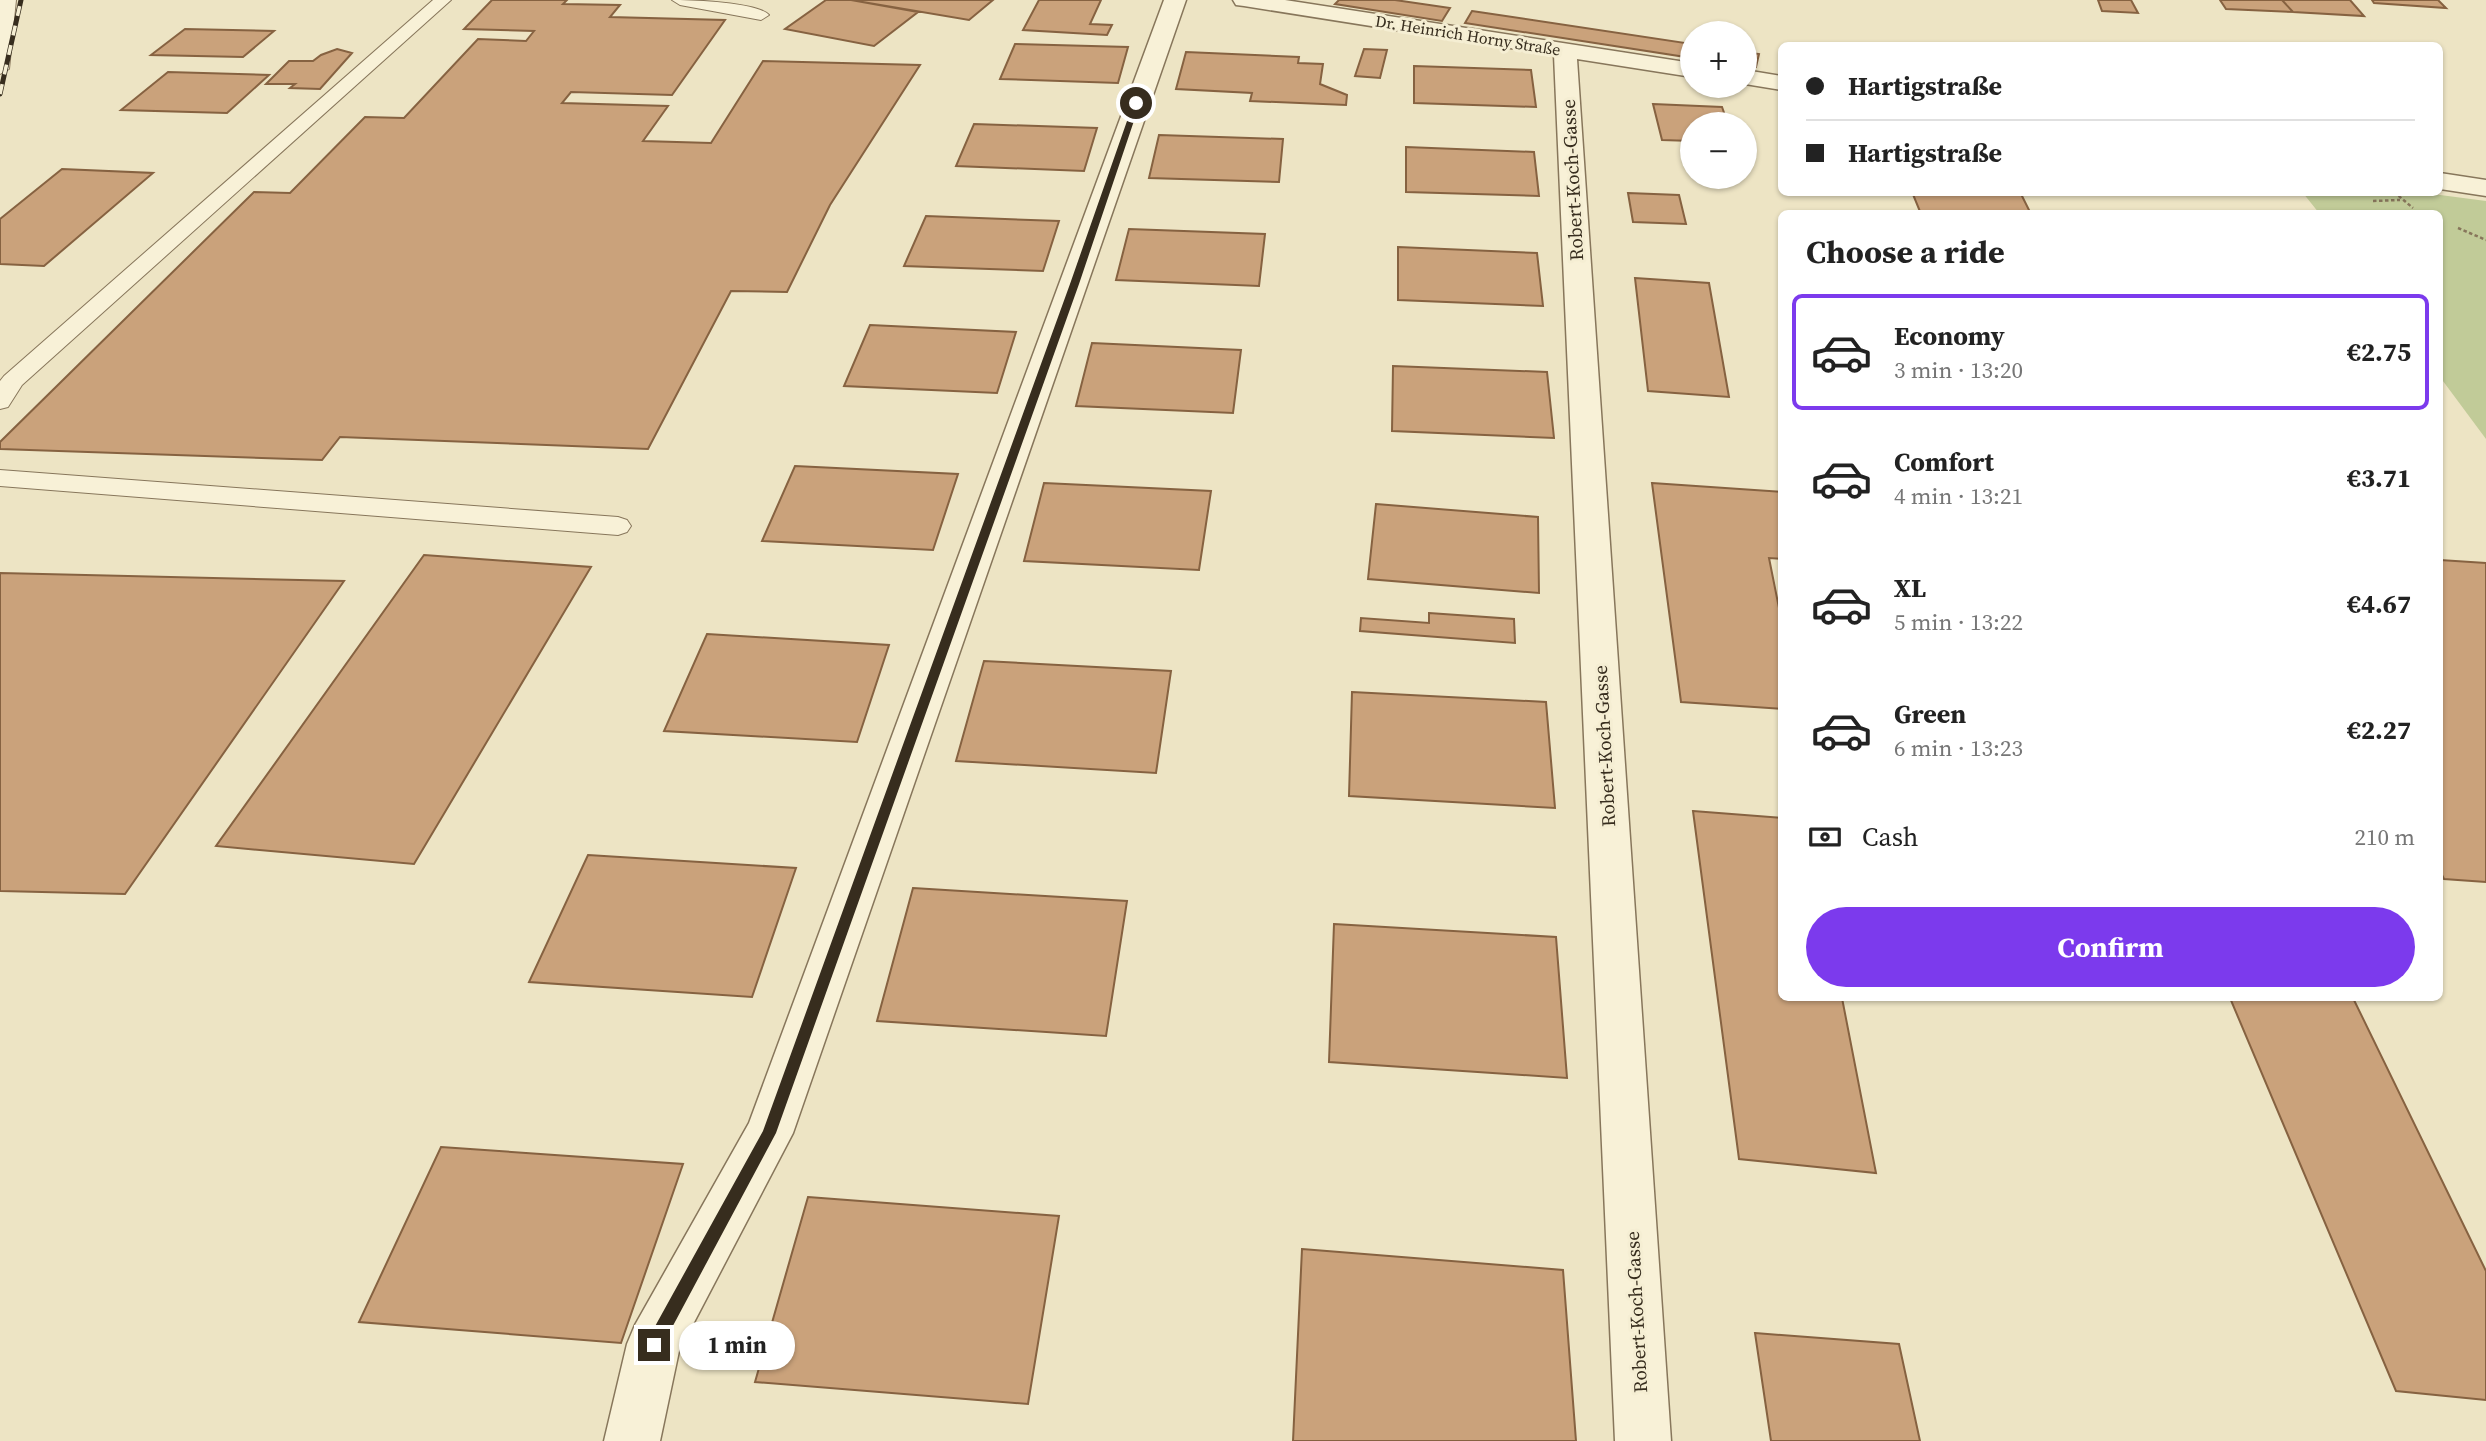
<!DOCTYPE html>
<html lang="en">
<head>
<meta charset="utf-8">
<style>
	:root { --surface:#fff; --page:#f6f6f6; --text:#222; --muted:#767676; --line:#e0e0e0; --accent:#7c3aed }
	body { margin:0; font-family:"Source Serif 4",serif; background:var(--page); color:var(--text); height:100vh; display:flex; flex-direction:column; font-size:26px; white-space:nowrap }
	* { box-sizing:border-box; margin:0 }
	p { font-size:23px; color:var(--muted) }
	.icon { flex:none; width:38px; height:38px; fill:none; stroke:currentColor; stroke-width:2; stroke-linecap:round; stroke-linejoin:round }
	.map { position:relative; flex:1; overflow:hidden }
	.sheet { position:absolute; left:1778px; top:210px; width:665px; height:791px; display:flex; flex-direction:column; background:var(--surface); border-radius:10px; box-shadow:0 2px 5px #0004 }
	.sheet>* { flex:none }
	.hud { position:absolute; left:1778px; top:42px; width:665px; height:154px; border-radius:10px; box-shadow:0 2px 5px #0004; display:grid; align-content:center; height:154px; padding:0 28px; background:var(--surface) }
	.tools { position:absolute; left:1680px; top:21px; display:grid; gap:14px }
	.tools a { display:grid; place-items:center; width:77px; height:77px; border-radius:50%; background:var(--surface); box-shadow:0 2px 5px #0004; font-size:35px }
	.end { position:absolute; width:32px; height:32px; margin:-16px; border:9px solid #372d1e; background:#fff; box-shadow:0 0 0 4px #fff }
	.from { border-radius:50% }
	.bubble { position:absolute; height:49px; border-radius:24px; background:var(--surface); box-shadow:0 2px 5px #0004; font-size:23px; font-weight:700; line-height:49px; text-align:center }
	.hud b { display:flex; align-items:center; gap:24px; height:66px; font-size:26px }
	.hud b+b { border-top:2px solid var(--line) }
	.hud i { width:18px; height:18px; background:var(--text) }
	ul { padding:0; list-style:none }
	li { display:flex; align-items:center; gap:21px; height:116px; margin:0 14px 10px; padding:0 14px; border:4px solid transparent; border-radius:10px }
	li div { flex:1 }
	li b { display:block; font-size:26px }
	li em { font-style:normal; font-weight:700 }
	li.active { border-color:var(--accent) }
	li>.icon { width:63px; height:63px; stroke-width:1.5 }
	h2 { padding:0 28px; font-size:32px; line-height:84px }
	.pay { display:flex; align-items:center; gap:18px; height:77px; padding:0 28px; font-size:26px }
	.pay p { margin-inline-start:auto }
	.button { display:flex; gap:14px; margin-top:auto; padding:14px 28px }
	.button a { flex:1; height:80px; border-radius:42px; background:var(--accent); color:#fff; font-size:28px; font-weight:700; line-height:80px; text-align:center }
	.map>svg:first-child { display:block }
	.green { fill:#c1cb98 }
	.building { fill:#caa27b; stroke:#866241; stroke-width:2 }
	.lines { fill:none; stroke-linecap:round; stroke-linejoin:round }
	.lane-casing { stroke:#87765b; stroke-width:2 }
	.street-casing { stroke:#87765b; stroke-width:3 }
	.path { stroke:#87765b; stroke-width:2.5; stroke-dasharray:3.5 2.5; stroke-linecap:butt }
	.lane { fill:#f8f1d7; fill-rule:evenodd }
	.street { fill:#f8f1d7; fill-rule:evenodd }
	.rail-casing { stroke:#372d1e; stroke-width:5 }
	.rail { stroke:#f5eed3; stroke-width:3.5; stroke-dasharray:10; stroke-linecap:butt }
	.route { fill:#372d1e }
	.labels { text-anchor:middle; stroke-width:6; stroke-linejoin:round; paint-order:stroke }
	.far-street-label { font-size:16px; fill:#372d1e; stroke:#f5eed3 }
	.street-label { font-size:19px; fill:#372d1e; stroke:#f5eed3 }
</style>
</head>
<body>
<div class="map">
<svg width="2486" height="1441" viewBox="0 0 2486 1441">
	<rect width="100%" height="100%" fill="#ede4c4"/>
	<path class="green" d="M2425 193 2486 201V439L2440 377V214L2319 213 2303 193Z"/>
	<path class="building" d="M492 0H567L563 4 620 5 610 17 725 20 672 95 571 92 562 103 668 106 643 141 711 143 763 61 920 65 830 205 787 292 731 291 648 449 340 437 322 460 0 449V442L254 192 290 193 365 117 404 118 478 39 526 41 534 31 464 29Z
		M826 0H851L918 12 874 46 785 29Z
		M851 0H993L969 20Z
		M1039 0H1101L1090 24 1112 25 1107 35 1023 30Z
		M1339 0H1395L1450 8 1442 21 1335 4Z
		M2098 0H2131L2138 13 2102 11Z
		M2220 0H2282L2293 12 2226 9Z
		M2282 0H2350L2364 16 2293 12Z
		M2372 0H2438L2446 8 2374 3Z
		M1472 11 1692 44V58L1465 23Z
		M185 29 274 31 243 57 151 55Z
		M1015 44 1128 47 1118 83 1000 79Z
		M337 49 352 53 320 89 290 88 295 84H266L289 61H313L321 55Z
		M1364 49 1387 50 1380 78 1355 76Z
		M1186 52 1299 57 1298 63 1323 64 1320 84 1347 95 1346 105 1250 101 1252 93 1176 89Z
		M1745 52 1759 54 1756 67 1745 66Z
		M1414 66 1531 70 1536 107 1414 103Z
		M168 72 269 75 227 113 121 110Z
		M1653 104 1722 107 1728 124H1692V141L1662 140Z
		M974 124 1097 128 1084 171 956 166Z
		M1159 135 1283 139 1279 182 1149 178Z
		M1406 147 1534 152 1539 196 1406 192Z
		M62 169 153 173 44 266 0 264V219Z
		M1912 192H2020L2031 214H1921Z
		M1628 193 1679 195 1686 224 1633 222Z
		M926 216 1059 221 1043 271 904 266Z
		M1129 229 1265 234 1259 286 1116 280Z
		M1398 247 1537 253 1543 306 1398 300Z
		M1635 278 1709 283 1729 397 1648 391Z
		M870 325 1016 332 997 393 844 386Z
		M1092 343 1241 350 1233 413 1076 406Z
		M1393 366 1547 372 1554 438 1392 431Z
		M795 466 958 474 933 550 762 541Z
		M1044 483 1211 491 1199 570 1024 561Z
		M1652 483 1782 492V559L1769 558 1782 623V709L1681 702Z
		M1376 504 1538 517 1539 593 1368 579Z
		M424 555 591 567 414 864 216 846Z
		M2440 560 2486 563V882L2444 879 2440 871Z
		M0 573 344 581 125 894 0 891Z
		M1429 613 1514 619 1515 643 1360 631 1361 618 1429 623Z
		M707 634 889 645 857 742 664 731Z
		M984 661 1171 671 1156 773 956 761Z
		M1352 692 1546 702 1555 808 1349 796Z
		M1693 811 1782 818V998H1842L1876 1173 1739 1159Z
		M588 855 796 868 752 997 529 982Z
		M913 888 1127 901 1106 1036 877 1021Z
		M1334 924 1556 937 1567 1078 1329 1062Z
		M2230 998H2353L2486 1271V1400L2396 1391Z
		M441 1147 683 1164 621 1343 359 1322Z
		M808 1197 1059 1216 1028 1404 755 1382Z
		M1302 1249 1563 1270 1576 1441H1293Z
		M1755 1333 1899 1344 1920 1441H1771Z"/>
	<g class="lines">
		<defs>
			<path id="lane" d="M0 0H16L9 69 0 74Z
				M433 0H451L22 385 8 407 0 409V381L4 376Z
				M672 0C691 0 757 2 769 15L761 20 680 5Z
				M0 470 618 517 627 520 631 526 627 532 618 535 0 486Z"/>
			<path id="street" d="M1164 0H1186L793 1133 679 1351 660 1441H604L627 1344 635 1325 749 1123Z
				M1233 0H1285L1692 63V77L1577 59 1671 1441H1615L1554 55 1244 6 1236 5Z
				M1745 70 1782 76V90L1745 84Z
				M2440 173 2486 180V196L2440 189Z"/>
		</defs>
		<use href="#lane" class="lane-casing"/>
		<use href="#street" class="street-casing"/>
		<path class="path" d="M2394 192 2413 208
			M2373 201 2400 200
			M2458 228 2486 240"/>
		<use href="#lane" class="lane"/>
		<use href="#street" class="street"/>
		<defs>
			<path id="rail" d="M0 94 21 0"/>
		</defs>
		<use href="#rail" class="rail-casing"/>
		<use href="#rail" class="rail"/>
	</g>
	<path class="route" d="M1134 101 1140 103 1079 284 776 1133 660 1350 654 1352 648 1350 646 1345 648 1339 763 1131 1070 284Z"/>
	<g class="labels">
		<g class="far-street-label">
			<text transform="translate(1468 35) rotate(9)" y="6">Dr. Heinrich Horny Straße</text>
		</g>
		<g class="street-label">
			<text transform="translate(1572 180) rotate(-93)" y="7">Robert-Koch-Gasse</text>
			<text transform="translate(1604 746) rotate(-93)" y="7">Robert-Koch-Gasse</text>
			<text transform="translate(1636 1312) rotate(-93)" y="7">Robert-Koch-Gasse</text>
		</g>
	</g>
</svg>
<div class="tools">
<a>+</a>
<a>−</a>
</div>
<i class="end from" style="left:1136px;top:103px"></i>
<i class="end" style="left:654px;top:1345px"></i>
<div class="bubble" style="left:679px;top:1321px;width:116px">1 min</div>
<div class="hud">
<b><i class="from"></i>Hartigstraße</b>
<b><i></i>Hartigstraße</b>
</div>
<section class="sheet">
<h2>Choose a ride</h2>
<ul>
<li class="active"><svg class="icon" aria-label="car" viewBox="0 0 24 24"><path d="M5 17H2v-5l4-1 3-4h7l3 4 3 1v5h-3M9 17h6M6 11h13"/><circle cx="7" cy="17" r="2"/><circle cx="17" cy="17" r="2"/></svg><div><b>Economy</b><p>3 min · 13:20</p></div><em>€2.75</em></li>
<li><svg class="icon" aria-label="car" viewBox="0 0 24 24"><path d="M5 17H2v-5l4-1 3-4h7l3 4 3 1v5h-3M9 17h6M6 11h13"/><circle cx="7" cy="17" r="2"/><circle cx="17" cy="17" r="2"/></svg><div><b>Comfort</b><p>4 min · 13:21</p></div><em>€3.71</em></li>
<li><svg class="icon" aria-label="car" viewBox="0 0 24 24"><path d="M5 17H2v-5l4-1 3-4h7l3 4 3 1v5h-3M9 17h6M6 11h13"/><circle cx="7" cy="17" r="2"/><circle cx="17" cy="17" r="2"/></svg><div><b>XL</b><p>5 min · 13:22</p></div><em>€4.67</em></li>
<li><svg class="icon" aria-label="car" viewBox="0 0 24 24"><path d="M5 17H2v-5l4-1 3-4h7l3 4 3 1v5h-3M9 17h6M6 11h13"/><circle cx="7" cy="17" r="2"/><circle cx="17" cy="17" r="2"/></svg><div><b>Green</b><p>6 min · 13:23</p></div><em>€2.27</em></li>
</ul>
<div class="pay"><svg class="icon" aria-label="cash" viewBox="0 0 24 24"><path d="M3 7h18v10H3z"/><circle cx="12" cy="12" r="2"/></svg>Cash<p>210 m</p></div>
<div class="button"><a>Confirm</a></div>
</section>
</div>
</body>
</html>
